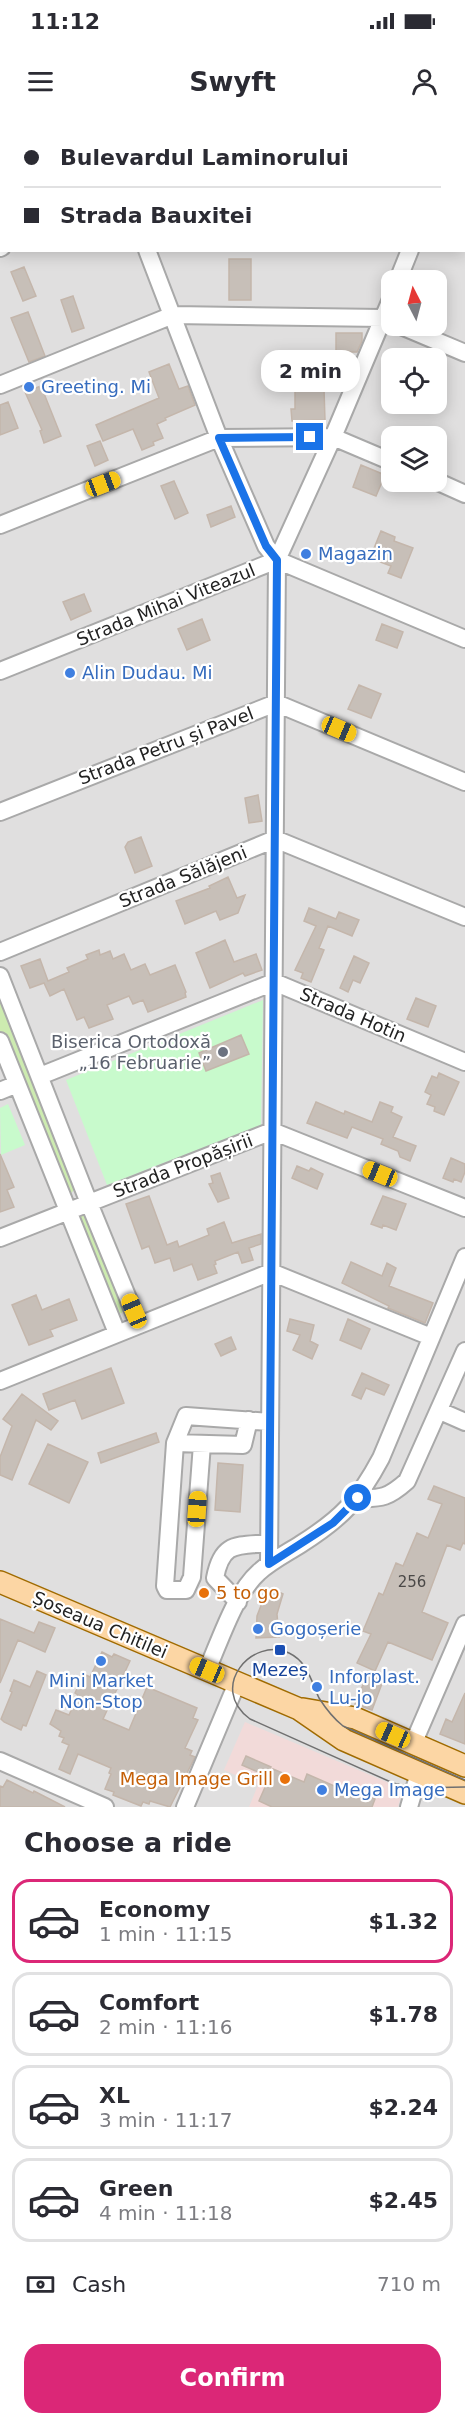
<!DOCTYPE html>
<html lang="en">
<head>
<meta charset="utf-8">
<style>
	:root { --surface:#fff; --page:#f7f7f7; --text:#2b2b33; --muted:#7c7c81; --line:#e1e1e2; --accent:#db2777 }
	body { margin:0; font-family:"DejaVu Sans",sans-serif; background:var(--page); color:var(--text); height:100vh; display:flex; flex-direction:column; font-size:22px; white-space:nowrap }
	* { box-sizing:border-box; margin:0 }
	p { font-size:20px; color:var(--muted) }
	.icon { flex:none; width:33px; height:33px; fill:none; stroke:currentColor; stroke-width:2; stroke-linecap:round; stroke-linejoin:round }
	.map { position:relative; height:1687px; overflow:hidden }
	.details { display:flex; flex-direction:column; background:var(--surface); flex:1 }
	.details>* { flex:none }
	.banner { position:absolute; left:0px; top:0px; width:465px; height:132px; box-shadow:0 3px 15px #0003; display:grid; align-content:center; height:132px; padding:0 24px; background:var(--surface) }
	.needle { width:39px; rotate:354deg }
	.tools { position:absolute; left:381px; top:150px; display:grid; gap:12px }
	.tools a { display:grid; place-items:center; width:66px; height:66px; border-radius:12px; background:var(--surface); box-shadow:0 3px 15px #0003; font-size:30px }
	.end { position:absolute; width:27px; height:27px; margin:-14px; border:8px solid #1a73e8; background:#fff; box-shadow:0 0 0 3px #fff }
	.from { border-radius:50% }
	.bubble { position:absolute; height:42px; border-radius:18px; background:var(--surface); box-shadow:0 3px 15px #0003; font-size:20px; font-weight:700; line-height:42px; text-align:center }
	.car { position:absolute; width:18px; height:36px; margin:-18px -9px; border-radius:8px; box-shadow:0 0 4px 2px #0007; background:linear-gradient(#f5c518 24%,#345 0 40%,#f5c518 0 76%,#345 0 86%,#f5c518 0) }
	.banner b { display:flex; align-items:center; gap:21px; height:57px; font-size:22px }
	.banner b+b { border-top:2px solid var(--line) }
	.banner i { width:15px; height:15px; background:var(--text) }
	ul { padding:0; list-style:none }
	li { display:flex; align-items:center; gap:18px; height:84px; margin:0 12px 9px; padding:0 12px; border:3px solid var(--line); border-radius:18px }
	li div { flex:1 }
	li b { display:block; font-size:22px }
	li em { font-style:normal; font-weight:700 }
	li.active { border-color:var(--accent) }
	li>.icon { width:54px; height:54px; stroke-width:1.5 }
	h2 { padding:0 24px; font-size:27px; line-height:72px }
	.pay { display:flex; align-items:center; gap:15px; height:66px; padding:0 24px; font-size:22px }
	.pay p { margin-inline-start:auto }
	.cta { display:flex; gap:12px; margin-top:auto; padding:12px 24px }
	.cta a { flex:1; height:69px; border-radius:18px; background:var(--accent); color:#fff; font-size:24px; font-weight:700; line-height:69px; text-align:center }
	.status { display:flex; justify-content:space-between; align-items:center; height:42px; padding:0 30px; background:var(--surface); direction:ltr }
	.status svg { height:16px; fill:currentColor }
	header { display:flex; justify-content:space-between; align-items:center; height:78px; padding:0 24px; background:var(--surface); font-size:27px; font-weight:700 }
	.map>svg:first-child { display:block }
	.residential { fill:#e0dfdf; fill-rule:evenodd }
	.commercial { fill:#f2dad9 }
	.grass { fill:#cdebb0 }
	.park { fill:#c8facc }
	.building { fill:#c7bfb8; stroke:#c4b6ab; stroke-width:1.5 }
	.lines { fill:none; stroke-linecap:round; stroke-linejoin:round }
	.minor-casing { stroke:#a9a9a9; stroke-width:20 }
	.major-casing { stroke:#a06b00; stroke-width:24 }
	.minor { stroke:#fff; stroke-width:16 }
	.major { stroke:#fcd6a4; stroke-width:21 }
	.tram { stroke:#707070; stroke-width:1.5 }
	.route { stroke:#1a73e8; stroke-width:8 }
	.shop-dot { fill:#3f7fe0; stroke:#fff; stroke-width:2 }
	.worship-dot { fill:#6b7280; stroke:#fff; stroke-width:2 }
	.food-dot { fill:#e8710a; stroke:#fff; stroke-width:2 }
	.transit-dot { fill:#1a4fb4; stroke:#fff; stroke-width:2 }
	.labels { text-anchor:middle; stroke-width:4.5; stroke-linejoin:round; paint-order:stroke }
	.number-label { font-size:15px; fill:#4b4948 }
	.shop-label { font-size:18px; fill:#366cbe; stroke:#fff; text-anchor:start }
	.street-label { font-size:18px; fill:#222; stroke:#fff }
	.worship-label { font-size:18px; fill:#5b616d; stroke:#fff; text-anchor:end }
	.food-label { font-size:18px; fill:#c56008; stroke:#fff; text-anchor:start }
	.transit-label { font-size:18px; fill:#164399; stroke:#fff }
</style>
</head>
<body>
<div class="status"><b>11:12</b><svg viewBox="0 0 49 12"><path d="M0 12V9h3v3zM5 12V6h3v6zM10 12V3h3v9zM15 12V0h3v12zM26 1h20v11H26zM47 4h2v5h-2z"/></svg></div>
<header><svg class="icon" aria-label="menu" viewBox="0 0 24 24"><path d="M4 6h16M4 12h16M4 18h16"/></svg>Swyft<svg class="icon" aria-label="person" viewBox="0 0 24 24"><circle cx="12" cy="8" r="4"/><path d="M4 21q1-7 8-7t8 7"/></svg></header>
<div class="map">
<svg width="465" height="1687" viewBox="0 0 465 1687">
	<rect width="100%" height="100%" fill="#f2efe9"/>
	<path class="residential" d="M0 0H465V1687H0ZM2 2H464V130H2ZM392 160H436V206H392ZM392 238H436V284H392ZM392 316H436V362H392Z"/>
	<path class="commercial" d="M245 1602 403 1669 398 1687H249L258 1665 224 1650Z"/>
	<path class="grass" d="M0 873 76 1068 71 1073H65L0 916Z
		M80 1083 125 1187 122 1193 116 1195 72 1085Z"/>
	<path class="park" d="M263 880 261 1005 107 1065 66 960Z
		M8 984 25 1025 1 1035 0 988Z"/>
	<path class="building" d="M229 139H251V180H229Z
		M24 147 36 176 23 181 11 152Z
		M73 176 84 208 72 212 61 180Z
		M28 192 45 236 29 242 11 198Z
		M336 213H362V221L357 232H336Z
		M169 244 179 269 188 266 195 285 165 298 166 300 157 304 163 318 153 322 154 325 142 330 133 309 103 321 96 305 159 278 149 252Z
		M41 266 61 316 44 323 40 311 42 310 25 272Z
		M324 269 325 300 292 301 291 289H295V270Z
		M8 282 18 308 0 315V285Z
		M100 321 108 340 95 346 87 326Z
		M361 345 385 355 376 376 353 367Z
		M174 361 188 393 175 399 161 366Z
		M231 386 235 397 211 407 207 395Z
		M381 411 395 417 394 421 413 428 401 458 388 453 391 446 370 438Z
		M84 474 91 491 71 500 63 482Z
		M202 499 210 520 187 530 178 509Z
		M382 504 403 512 397 528 376 520Z
		M359 565 381 574 371 598 348 589Z
		M258 675 262 701 249 703 245 678Z
		M141 717 152 746 135 753 125 727 128 722Z
		M228 757 237 778 245 775 238 793 220 800 216 791 185 804 176 781 210 768 209 766Z
		M309 788 336 799 339 792 359 800 352 816 328 806 319 828 324 830 311 862 301 858 303 853 295 850 316 806 304 801Z
		M225 820 234 842 256 834 262 850 245 856 243 853 210 868 196 833Z
		M99 830 100 835 110 831 113 839 124 834 131 850 145 844 150 855 175 845 186 872 185 873 186 877 148 892 143 880 133 884 129 876 107 885 113 899 89 908 84 897 77 900 64 869 50 876 44 863 30 868 21 846 40 839 48 861 69 852 67 848 88 839 86 835Z
		M354 836 369 843 360 863 353 860 348 872 340 868Z
		M416 878 436 886 428 907 407 899Z
		M241 915 249 934 206 951 199 933Z
		M439 953 459 962 444 995 434 991 435 987 427 984 431 975 425 972 432 956 437 958Z
		M316 982 344 994 345 991 372 1002 380 982 393 987 391 992 402 997 393 1017 416 1026 410 1041 400 1037 398 1031 381 1024 383 1019 352 1007 347 1018 307 1003Z
		M0 1034 14 1067 7 1070 14 1087 0 1092Z
		M451 1038 465 1044V1052L461 1062 454 1059 453 1062 443 1058Z
		M297 1046 309 1051 311 1048 323 1054 317 1069 292 1058Z
		M220 1053 229 1078 218 1082 209 1064 213 1063 211 1056Z
		M149 1076 167 1125 177 1121 179 1127 209 1115 207 1109 224 1102 232 1123 261 1114V1124L249 1128 253 1140 242 1143 238 1132 215 1141 216 1144 214 1145 217 1153 198 1160 192 1144 174 1151 170 1138 155 1143 149 1126 142 1129 126 1084Z
		M383 1076 406 1084 396 1110 383 1105 382 1108 371 1104Z
		M351 1142 382 1156 387 1143 396 1148 389 1166 433 1183 425 1203 388 1188 389 1186 342 1163Z
		M36 1175 42 1190 69 1179 77 1200 50 1210 53 1216 29 1225 12 1185Z
		M290 1199 314 1205 310 1221 318 1225 312 1239 293 1230 300 1215 287 1211Z
		M348 1199 370 1209 361 1229 340 1220Z
		M231 1217 236 1229 221 1236 215 1224Z
		M111 1248 124 1283 82 1299 75 1280 49 1290 43 1274Z
		M362 1253 389 1265 384 1275 366 1268 361 1279 352 1275Z
		M22 1274 58 1301 51 1310 36 1300 12 1360 0 1355V1337L12 1306 3 1299Z
		M156 1313 159 1322 101 1343 98 1333Z
		M48 1324 88 1342 69 1383 29 1364Z
		M218 1343 243 1345 240 1392 215 1390Z
		M434 1366 465 1378V1424L463 1423 460 1430 447 1425 422 1492 448 1503 432 1540 388 1522 375 1551 357 1543 371 1514 363 1511 379 1473 383 1475 396 1443 403 1446 417 1413 428 1418 442 1384 428 1379Z
		M267 1470H275L283 1474 277 1494 279 1517 256 1518 257 1496Z
		M0 1499 34 1513 39 1502 55 1508 45 1532 18 1520 0 1563Z
		M102 1532 112 1537 114 1534 130 1541 103 1599 129 1610 147 1567 197 1588 193 1598 198 1600 185 1628 192 1631 190 1635 195 1637 170 1687 150 1681 149 1684 143 1682 141 1686 113 1675 114 1672 105 1669 111 1654 109 1653 111 1648 78 1634 70 1654 59 1649 69 1625 62 1622 64 1618 59 1616 61 1611 50 1604 56 1590 69 1595 78 1575 75 1573 84 1554 90 1557Z
		M37 1551 46 1555 26 1606 23 1605 21 1610 4 1602 1 1599 12 1572 10 1571 14 1560 30 1567Z
		M367 1555 383 1561 372 1590 355 1584Z
		M465 1573V1624L440 1614 446 1599 452 1602Z
		M246 1636 271 1647 267 1656 242 1645Z
		M273 1649 304 1662 307 1654 348 1672 350 1668 375 1679 372 1687H272L259 1681Z
		M7 1660 33 1673 34 1671 65 1687H0V1666L3 1667Z"/>
	<g class="lines">
		<defs>
			<path id="minor" d="M96 0 97 2
				M461 2 462 0
				M464 95H465
				M0 128 2 127
				M147 130 219 318 266 426 277 440 269 1444
				M398 160 410 130
				M401 206 465 233
				M0 265 173 195 383 198 392 201
				M436 361 465 374
				M0 405 219 318 333 317 392 342
				M277 440 333 317 392 177
				M0 551 277 440 465 519
				M0 692 276 583 465 662
				M0 832 275 719 465 797
				M0 856 89 1083 139 1205
				M0 921 117 1213
				M40 956 274 862 465 942
				M0 971 17 964
				M0 1118 272 1011 465 1088
				M0 1261 271 1152 431 1217
				M440 1291 465 1302
				M175 1323 243 1325 249 1300
				M202 1324 192 1457 186 1470H167L165 1466 175 1323 186 1296 270 1302
				M358 1378C382 1379 389 1377 407 1361L465 1231
				M238 1482 215 1458C222 1421 237 1426 269 1423
				M207 1550C220 1521 235 1473 259 1452 271 1441 287 1433 301 1424 342 1398 358 1381 381 1338L465 1137
				M413 1624 465 1504
				M0 1641 105 1687
				M185 1687 237 1563
				M409 1687 419 1653"/>
			<path id="major" d="M0 1462 299 1589 344 1620 465 1673
				M303 1589 355 1598 465 1646"/>
		</defs>
		<use href="#minor" class="minor-casing"/>
		<use href="#major" class="major-casing"/>
		<use href="#minor" class="minor"/>
		<use href="#major" class="major"/>
		<path class="tram" d="M465 1660 343 1606C333 1598 326 1589 319 1578 311 1561 308 1542 289 1533 253 1516 207 1567 250 1599L393 1663 414 1668 465 1667"/>
	</g>
	<g class="lines">
		<path class="route" d="M310 317 219 318 266 426 277 440 269 1444 333 1403 358 1378"/>
	</g>
	<g class="shop-dot">
		<circle cx="29" cy="267" r="6"/>
		<circle cx="306" cy="434" r="6"/>
		<circle cx="70" cy="553" r="6"/>
		<circle cx="258" cy="1509" r="6"/>
		<circle cx="101" cy="1541" r="6"/>
		<circle cx="317" cy="1567" r="6"/>
		<circle cx="322" cy="1670" r="6"/>
	</g>
	<circle class="worship-dot" cx="223" cy="932" r="6"/>
	<g class="food-dot">
		<circle cx="204" cy="1473" r="6"/>
		<circle cx="285" cy="1659" r="6"/>
	</g>
	<rect class="transit-dot" x="274" y="1524" width="12" height="12" rx="3"/>
	<g class="labels">
		<g class="number-label">
			<text x="412" y="1467">256</text>
		</g>
		<g class="shop-label">
			<text x="41" y="273">Greeting. Mi</text>
			<text x="318" y="440">Magazin</text>
			<text x="82" y="559">Alin Dudau. Mi</text>
			<text x="270" y="1515">Gogoșerie</text>
			<text x="329" y="1563">Inforplast.<tspan x="329" dy="21">Lu-jo</tspan></text>
			<text x="101" y="1567" text-anchor="middle">Mini Market<tspan x="101" dy="21">Non-Stop</tspan></text>
			<text x="334" y="1676">Mega Image</text>
		</g>
		<g class="street-label">
			<text transform="translate(166 485) rotate(-22)" y="6">Strada Mihai Viteazul</text>
			<text transform="translate(166 626) rotate(-21)" y="6">Strada Petru și Pavel</text>
			<text transform="translate(183 757) rotate(-22)" y="6">Strada Sălăjeni</text>
			<text transform="translate(353 895) rotate(23)" y="6">Strada Hotin</text>
			<text transform="translate(183 1046) rotate(-21)" y="6">Strada Propășirii</text>
			<text transform="translate(100 1505) rotate(23)" y="6">Șoseaua Chitilei</text>
		</g>
		<g class="worship-label">
			<text x="211" y="928">Biserica Ortodoxă<tspan x="211" dy="21">„16 Februarie”</tspan></text>
		</g>
		<g class="food-label">
			<text x="216" y="1479">5 to go</text>
			<text x="273" y="1665" text-anchor="end">Mega Image Grill</text>
		</g>
		<g class="transit-label">
			<text x="280" y="1556">Mezeș</text>
		</g>
	</g>
</svg>
<div class="tools">
<a><svg class="needle" viewBox="-14 -14 28 28"><path d="M0-13l5 13h-10z" fill="#e53935"/><path d="M0 13l5-13h-10z" fill="#7c7c81"/></svg></a>
<a><svg class="icon" aria-label="locate" viewBox="0 0 24 24"><circle cx="12" cy="12" r="6"/><path d="M12 2v4M12 18v4M2 12h4M18 12h4"/></svg></a>
<a><svg class="icon" aria-label="layers" viewBox="0 0 24 24"><path d="M12 4l9 5-9 5-9-5zM3 14l9 5 9-5"/></svg></a>
</div>
<i class="end from" style="left:358px;top:1378px"></i>
<i class="end" style="left:310px;top:317px"></i>
<div class="bubble" style="left:261px;top:230px;width:99px">2 min</div>
<i class="car" style="left:103px;top:364px;rotate:69deg"></i>
<i class="car" style="left:339px;top:609px;rotate:113deg"></i>
<i class="car" style="left:380px;top:1054px;rotate:292deg"></i>
<i class="car" style="left:134px;top:1191px;rotate:337deg"></i>
<i class="car" style="left:197px;top:1389px;rotate:4deg"></i>
<i class="car" style="left:207px;top:1550px;rotate:293deg"></i>
<i class="car" style="left:393px;top:1615px;rotate:294deg"></i>
<div class="banner">
<b><i class="from"></i>Bulevardul Laminorului</b>
<b><i></i>Strada Bauxitei</b>
</div>
</div>
<section class="details">
<h2>Choose a ride</h2>
<ul>
<li class="active"><svg class="icon" aria-label="car" viewBox="0 0 24 24"><path d="M5 17H2v-5l4-1 3-4h7l3 4 3 1v5h-3M9 17h6M6 11h13"/><circle cx="7" cy="17" r="2"/><circle cx="17" cy="17" r="2"/></svg><div><b>Economy</b><p>1 min · 11:15</p></div><em>$1.32</em></li>
<li><svg class="icon" aria-label="car" viewBox="0 0 24 24"><path d="M5 17H2v-5l4-1 3-4h7l3 4 3 1v5h-3M9 17h6M6 11h13"/><circle cx="7" cy="17" r="2"/><circle cx="17" cy="17" r="2"/></svg><div><b>Comfort</b><p>2 min · 11:16</p></div><em>$1.78</em></li>
<li><svg class="icon" aria-label="car" viewBox="0 0 24 24"><path d="M5 17H2v-5l4-1 3-4h7l3 4 3 1v5h-3M9 17h6M6 11h13"/><circle cx="7" cy="17" r="2"/><circle cx="17" cy="17" r="2"/></svg><div><b>XL</b><p>3 min · 11:17</p></div><em>$2.24</em></li>
<li><svg class="icon" aria-label="car" viewBox="0 0 24 24"><path d="M5 17H2v-5l4-1 3-4h7l3 4 3 1v5h-3M9 17h6M6 11h13"/><circle cx="7" cy="17" r="2"/><circle cx="17" cy="17" r="2"/></svg><div><b>Green</b><p>4 min · 11:18</p></div><em>$2.45</em></li>
</ul>
<div class="pay"><svg class="icon" aria-label="cash" viewBox="0 0 24 24"><path d="M3 7h18v10H3z"/><circle cx="12" cy="12" r="2"/></svg>Cash<p>710 m</p></div>
<div class="cta"><a>Confirm</a></div>
</section>
</body>
</html>
